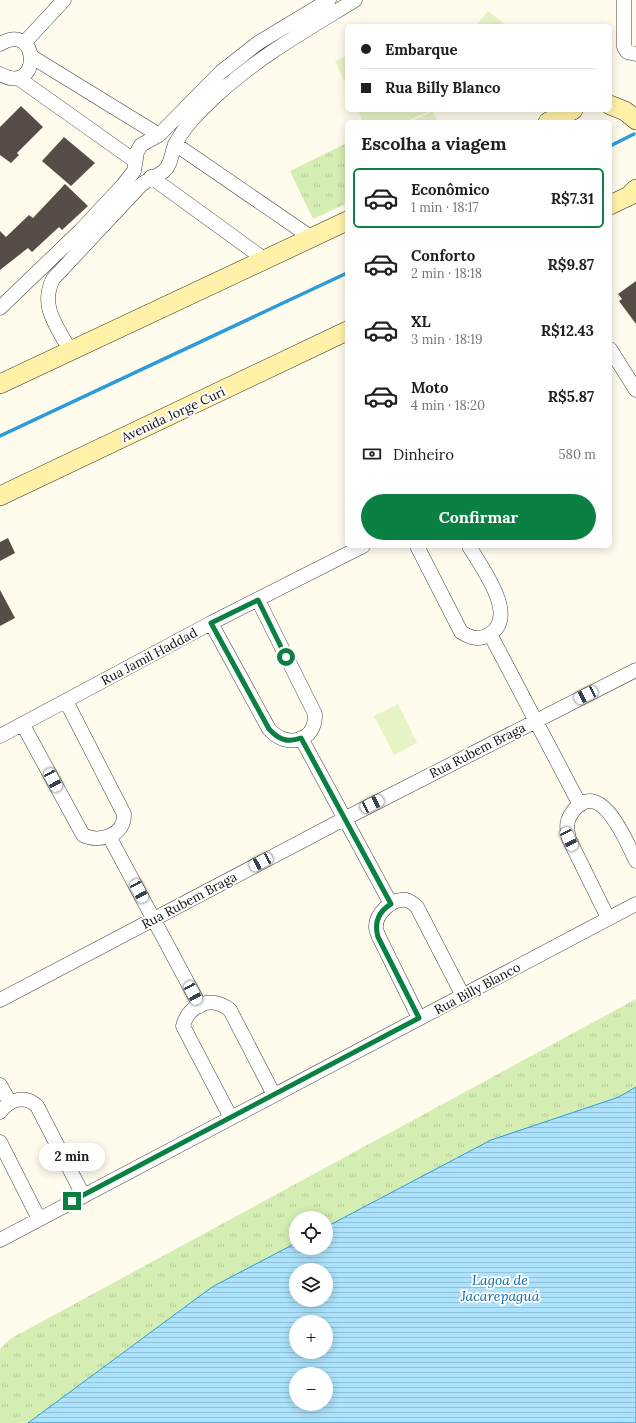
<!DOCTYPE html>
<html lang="pt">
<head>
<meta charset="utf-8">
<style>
	:root { --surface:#fff; --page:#f2f2f2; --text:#202124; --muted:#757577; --line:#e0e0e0; --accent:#0b8043 }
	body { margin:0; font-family:Lora,serif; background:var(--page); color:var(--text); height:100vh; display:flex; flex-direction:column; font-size:15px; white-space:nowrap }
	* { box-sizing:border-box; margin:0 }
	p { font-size:13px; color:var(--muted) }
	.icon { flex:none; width:22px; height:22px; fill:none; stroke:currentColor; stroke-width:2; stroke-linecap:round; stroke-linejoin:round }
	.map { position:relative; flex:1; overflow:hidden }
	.sheet { position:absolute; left:345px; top:120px; width:267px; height:428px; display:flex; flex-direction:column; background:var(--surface); border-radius:6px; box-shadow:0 2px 10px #0003 }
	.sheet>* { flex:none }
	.guide { position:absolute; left:345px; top:24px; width:267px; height:88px; border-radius:6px; box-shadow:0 2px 10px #0003; display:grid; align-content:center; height:88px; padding:0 16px; background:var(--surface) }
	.controls { position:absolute; left:289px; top:1211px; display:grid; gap:8px }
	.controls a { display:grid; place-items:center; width:44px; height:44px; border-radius:50%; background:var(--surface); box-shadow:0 2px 10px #0003; font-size:20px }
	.end { position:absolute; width:18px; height:18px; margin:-9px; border:5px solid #0b8043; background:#fff; box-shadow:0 0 0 2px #fff }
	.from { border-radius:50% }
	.bubble { position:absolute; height:28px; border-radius:14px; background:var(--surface); box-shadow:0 2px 10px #0003; font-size:13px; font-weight:700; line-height:28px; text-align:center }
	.car { position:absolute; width:12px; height:24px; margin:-12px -6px; border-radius:5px; box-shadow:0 0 3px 1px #0007; background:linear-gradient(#fff 24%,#345 0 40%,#fff 0 76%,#345 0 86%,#fff 0) }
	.guide b { display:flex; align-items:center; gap:14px; height:38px; font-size:15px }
	.guide b+b { border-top:1px solid var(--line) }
	.guide i { width:10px; height:10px; background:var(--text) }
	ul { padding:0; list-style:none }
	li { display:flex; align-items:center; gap:12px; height:60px; margin:0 8px 6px; padding:0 8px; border:2px solid transparent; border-radius:6px }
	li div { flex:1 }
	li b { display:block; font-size:15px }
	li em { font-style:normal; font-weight:700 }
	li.active { border-color:var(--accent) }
	li>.icon { width:36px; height:36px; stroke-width:1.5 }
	h2 { padding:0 16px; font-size:18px; line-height:48px }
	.pay { display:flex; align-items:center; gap:10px; height:44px; padding:0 16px; font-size:15px }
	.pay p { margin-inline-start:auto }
	.cta { display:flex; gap:8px; margin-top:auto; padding:8px 16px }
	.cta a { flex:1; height:46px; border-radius:24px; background:var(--accent); color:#fff; font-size:16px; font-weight:700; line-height:46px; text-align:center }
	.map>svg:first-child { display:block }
	.grass { fill:url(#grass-tufts) }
	.pitch { fill:#e6f4c5 }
	.water { fill:url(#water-rules); stroke:#2b9cdb; fill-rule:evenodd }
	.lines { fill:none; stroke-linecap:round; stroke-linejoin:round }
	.stream { stroke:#2b9cdb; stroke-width:3.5 }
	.building { fill:#574d48 }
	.street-casing { stroke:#404040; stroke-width:15 }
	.secondary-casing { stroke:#2f2f2f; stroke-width:20 }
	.street { stroke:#fff; stroke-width:14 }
	.secondary { stroke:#fff2a8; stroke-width:19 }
	.route { stroke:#0b8043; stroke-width:5 }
	.labels { text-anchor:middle; stroke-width:4; stroke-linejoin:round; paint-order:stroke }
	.street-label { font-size:13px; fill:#0d0d0d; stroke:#fff }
	.water-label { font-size:14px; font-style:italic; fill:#0a6cac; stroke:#fff }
</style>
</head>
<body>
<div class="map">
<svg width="636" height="1423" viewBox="0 0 636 1423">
	<defs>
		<pattern id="grass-tufts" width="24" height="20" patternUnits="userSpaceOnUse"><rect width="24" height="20" fill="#d4eeb3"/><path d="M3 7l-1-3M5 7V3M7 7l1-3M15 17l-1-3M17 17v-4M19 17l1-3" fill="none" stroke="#b5cb99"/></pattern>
		<pattern id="water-rules" width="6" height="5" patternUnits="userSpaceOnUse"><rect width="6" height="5" fill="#ace2fc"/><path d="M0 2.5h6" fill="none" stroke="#93c1d7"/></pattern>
	</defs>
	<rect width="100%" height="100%" fill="#fffbed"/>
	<path class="grass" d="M347 143V203L313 219 290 171Z
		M636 999V1087L619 1097 491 1140 326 1227V1218H296V1243L212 1287 28 1423H0V1349L10 1339Z"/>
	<path class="pitch" d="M488 11 507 26H476Z
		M347 56V86L335 61Z
		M358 110H431L405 122H363Z
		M433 111 438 122H410Z
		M398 704 417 743 394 755 374 716Z"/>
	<path class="water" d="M636 1087V1423H28L212 1287 296 1243V1248H326V1227L491 1140 619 1097ZM296 1270H326V1300H296ZM296 1322H326V1352H296ZM296 1374H326V1404H296Z"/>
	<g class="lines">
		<path class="stream" d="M610 146 634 134
			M0 436 347 273"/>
	</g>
	<path class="building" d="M21 106 43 127 17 153 19 155 11 163 0 155V127Z
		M64 137 95 163 71 186 42 161Z
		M65 184 88 206 62 230 59 227 32 252 28 248 0 270V231L6 237 29 215 33 218Z
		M636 281V324L619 301 622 299 618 294Z
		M8 538 15 553 0 561V542Z
		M0 590 15 618 0 626Z"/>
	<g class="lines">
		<defs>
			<path id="street" d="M624 0V47L627 52 636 54
				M24 43 64 0
				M0 44C40 20 42 97 0 74
				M32 57 159 135
				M18 78 135 161
				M175 144 312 238
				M151 177 264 259
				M0 308 80 231 123 185 134 171 137 152 141 145 159 135 221 72 258 43 329 0
				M610 349 636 390
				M70 351C58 327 39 307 53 279L141 185C148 179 157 177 164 171 172 164 171 152 176 143 185 125 202 109 217 95 258 57 308 29 355 0
				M417 546 461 632C471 638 479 641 490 634 519 616 481 567 469 546
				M211 623 269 729C286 749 316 742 315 714L258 600
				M490 634 580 805
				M23 725 83 835C99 843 125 836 124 814L66 701
				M0 736 211 623 363 546
				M301 738 391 904
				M109 836 200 1006
				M608 918 569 839C566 827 566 820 574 810 601 777 627 843 636 861
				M0 1000 344 819 636 670
				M419 1018 379 937C378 934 376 931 376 928 375 914 392 898 406 900 411 901 414 904 417 907L463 996
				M0 1085 10 1103
				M0 1112C10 1099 25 1095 37 1106L83 1195
				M231 1118 183 1026C189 1004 212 995 230 1010L274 1095
				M0 1142 39 1219
				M0 1240 636 904"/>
			<path id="secondary" d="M610 105 625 111 636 120
				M548 122 573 110
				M610 205 629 196 636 189
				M0 384 347 221
				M0 496 347 331"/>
		</defs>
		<use href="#street" class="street-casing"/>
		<use href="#secondary" class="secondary-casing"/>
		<use href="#street" class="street"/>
		<use href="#secondary" class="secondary"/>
	</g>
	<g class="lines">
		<path class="route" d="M72 1201 419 1018 378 937C374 923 378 912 391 904L301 738C288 743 279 740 269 729L211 623 258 600 286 657"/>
	</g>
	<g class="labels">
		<g class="street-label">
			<text transform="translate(173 414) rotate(-25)" y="5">Avenida Jorge Curi</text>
			<text transform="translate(149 656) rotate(-28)" y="5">Rua Jamil Haddad</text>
			<text transform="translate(477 750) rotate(-27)" y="5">Rua Rubem Braga</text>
			<text transform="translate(189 900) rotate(-28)" y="5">Rua Rubem Braga</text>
			<text transform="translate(477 988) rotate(-28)" y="5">Rua Billy Blanco</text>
		</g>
		<g class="water-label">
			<text x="500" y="1285">Lagoa de<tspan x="500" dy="16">Jacarepaguá</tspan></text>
		</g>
	</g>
</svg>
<div class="controls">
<a><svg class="icon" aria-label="locate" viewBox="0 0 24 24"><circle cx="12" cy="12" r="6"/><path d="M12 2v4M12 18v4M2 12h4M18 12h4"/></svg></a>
<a><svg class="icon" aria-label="layers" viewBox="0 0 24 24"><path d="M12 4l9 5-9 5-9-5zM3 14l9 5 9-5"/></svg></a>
<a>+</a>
<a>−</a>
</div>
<i class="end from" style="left:286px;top:657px"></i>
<i class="end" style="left:72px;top:1201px"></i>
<div class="bubble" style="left:39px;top:1143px;width:66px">2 min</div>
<i class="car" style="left:586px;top:695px;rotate:243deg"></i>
<i class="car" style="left:53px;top:780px;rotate:152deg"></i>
<i class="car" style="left:372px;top:804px;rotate:63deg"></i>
<i class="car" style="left:569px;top:839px;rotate:154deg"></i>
<i class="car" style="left:261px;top:862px;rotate:242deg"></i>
<i class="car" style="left:139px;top:891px;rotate:152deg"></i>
<i class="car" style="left:193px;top:993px;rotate:152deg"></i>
<div class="guide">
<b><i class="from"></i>Embarque</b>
<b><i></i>Rua Billy Blanco</b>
</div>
<section class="sheet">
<h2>Escolha a viagem</h2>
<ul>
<li class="active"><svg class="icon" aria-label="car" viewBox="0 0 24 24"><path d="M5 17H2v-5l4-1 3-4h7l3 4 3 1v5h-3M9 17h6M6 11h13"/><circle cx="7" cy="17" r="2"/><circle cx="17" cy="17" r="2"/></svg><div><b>Econômico</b><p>1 min · 18:17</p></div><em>R$7.31</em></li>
<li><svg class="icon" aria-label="car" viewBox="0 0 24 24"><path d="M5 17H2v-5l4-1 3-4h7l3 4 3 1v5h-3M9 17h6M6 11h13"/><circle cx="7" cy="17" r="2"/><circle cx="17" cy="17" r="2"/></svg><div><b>Conforto</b><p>2 min · 18:18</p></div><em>R$9.87</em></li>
<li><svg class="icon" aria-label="car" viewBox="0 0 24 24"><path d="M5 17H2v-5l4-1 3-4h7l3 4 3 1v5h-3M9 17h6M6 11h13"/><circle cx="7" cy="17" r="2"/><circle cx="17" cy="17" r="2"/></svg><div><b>XL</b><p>3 min · 18:19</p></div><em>R$12.43</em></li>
<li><svg class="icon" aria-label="car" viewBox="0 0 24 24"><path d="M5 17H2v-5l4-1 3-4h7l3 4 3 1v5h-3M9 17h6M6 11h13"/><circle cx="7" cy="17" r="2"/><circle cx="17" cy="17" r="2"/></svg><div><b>Moto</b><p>4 min · 18:20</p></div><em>R$5.87</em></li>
</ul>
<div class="pay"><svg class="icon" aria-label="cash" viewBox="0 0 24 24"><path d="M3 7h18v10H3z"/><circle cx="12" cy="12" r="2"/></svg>Dinheiro<p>580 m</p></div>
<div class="cta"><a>Confirmar</a></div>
</section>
</div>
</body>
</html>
